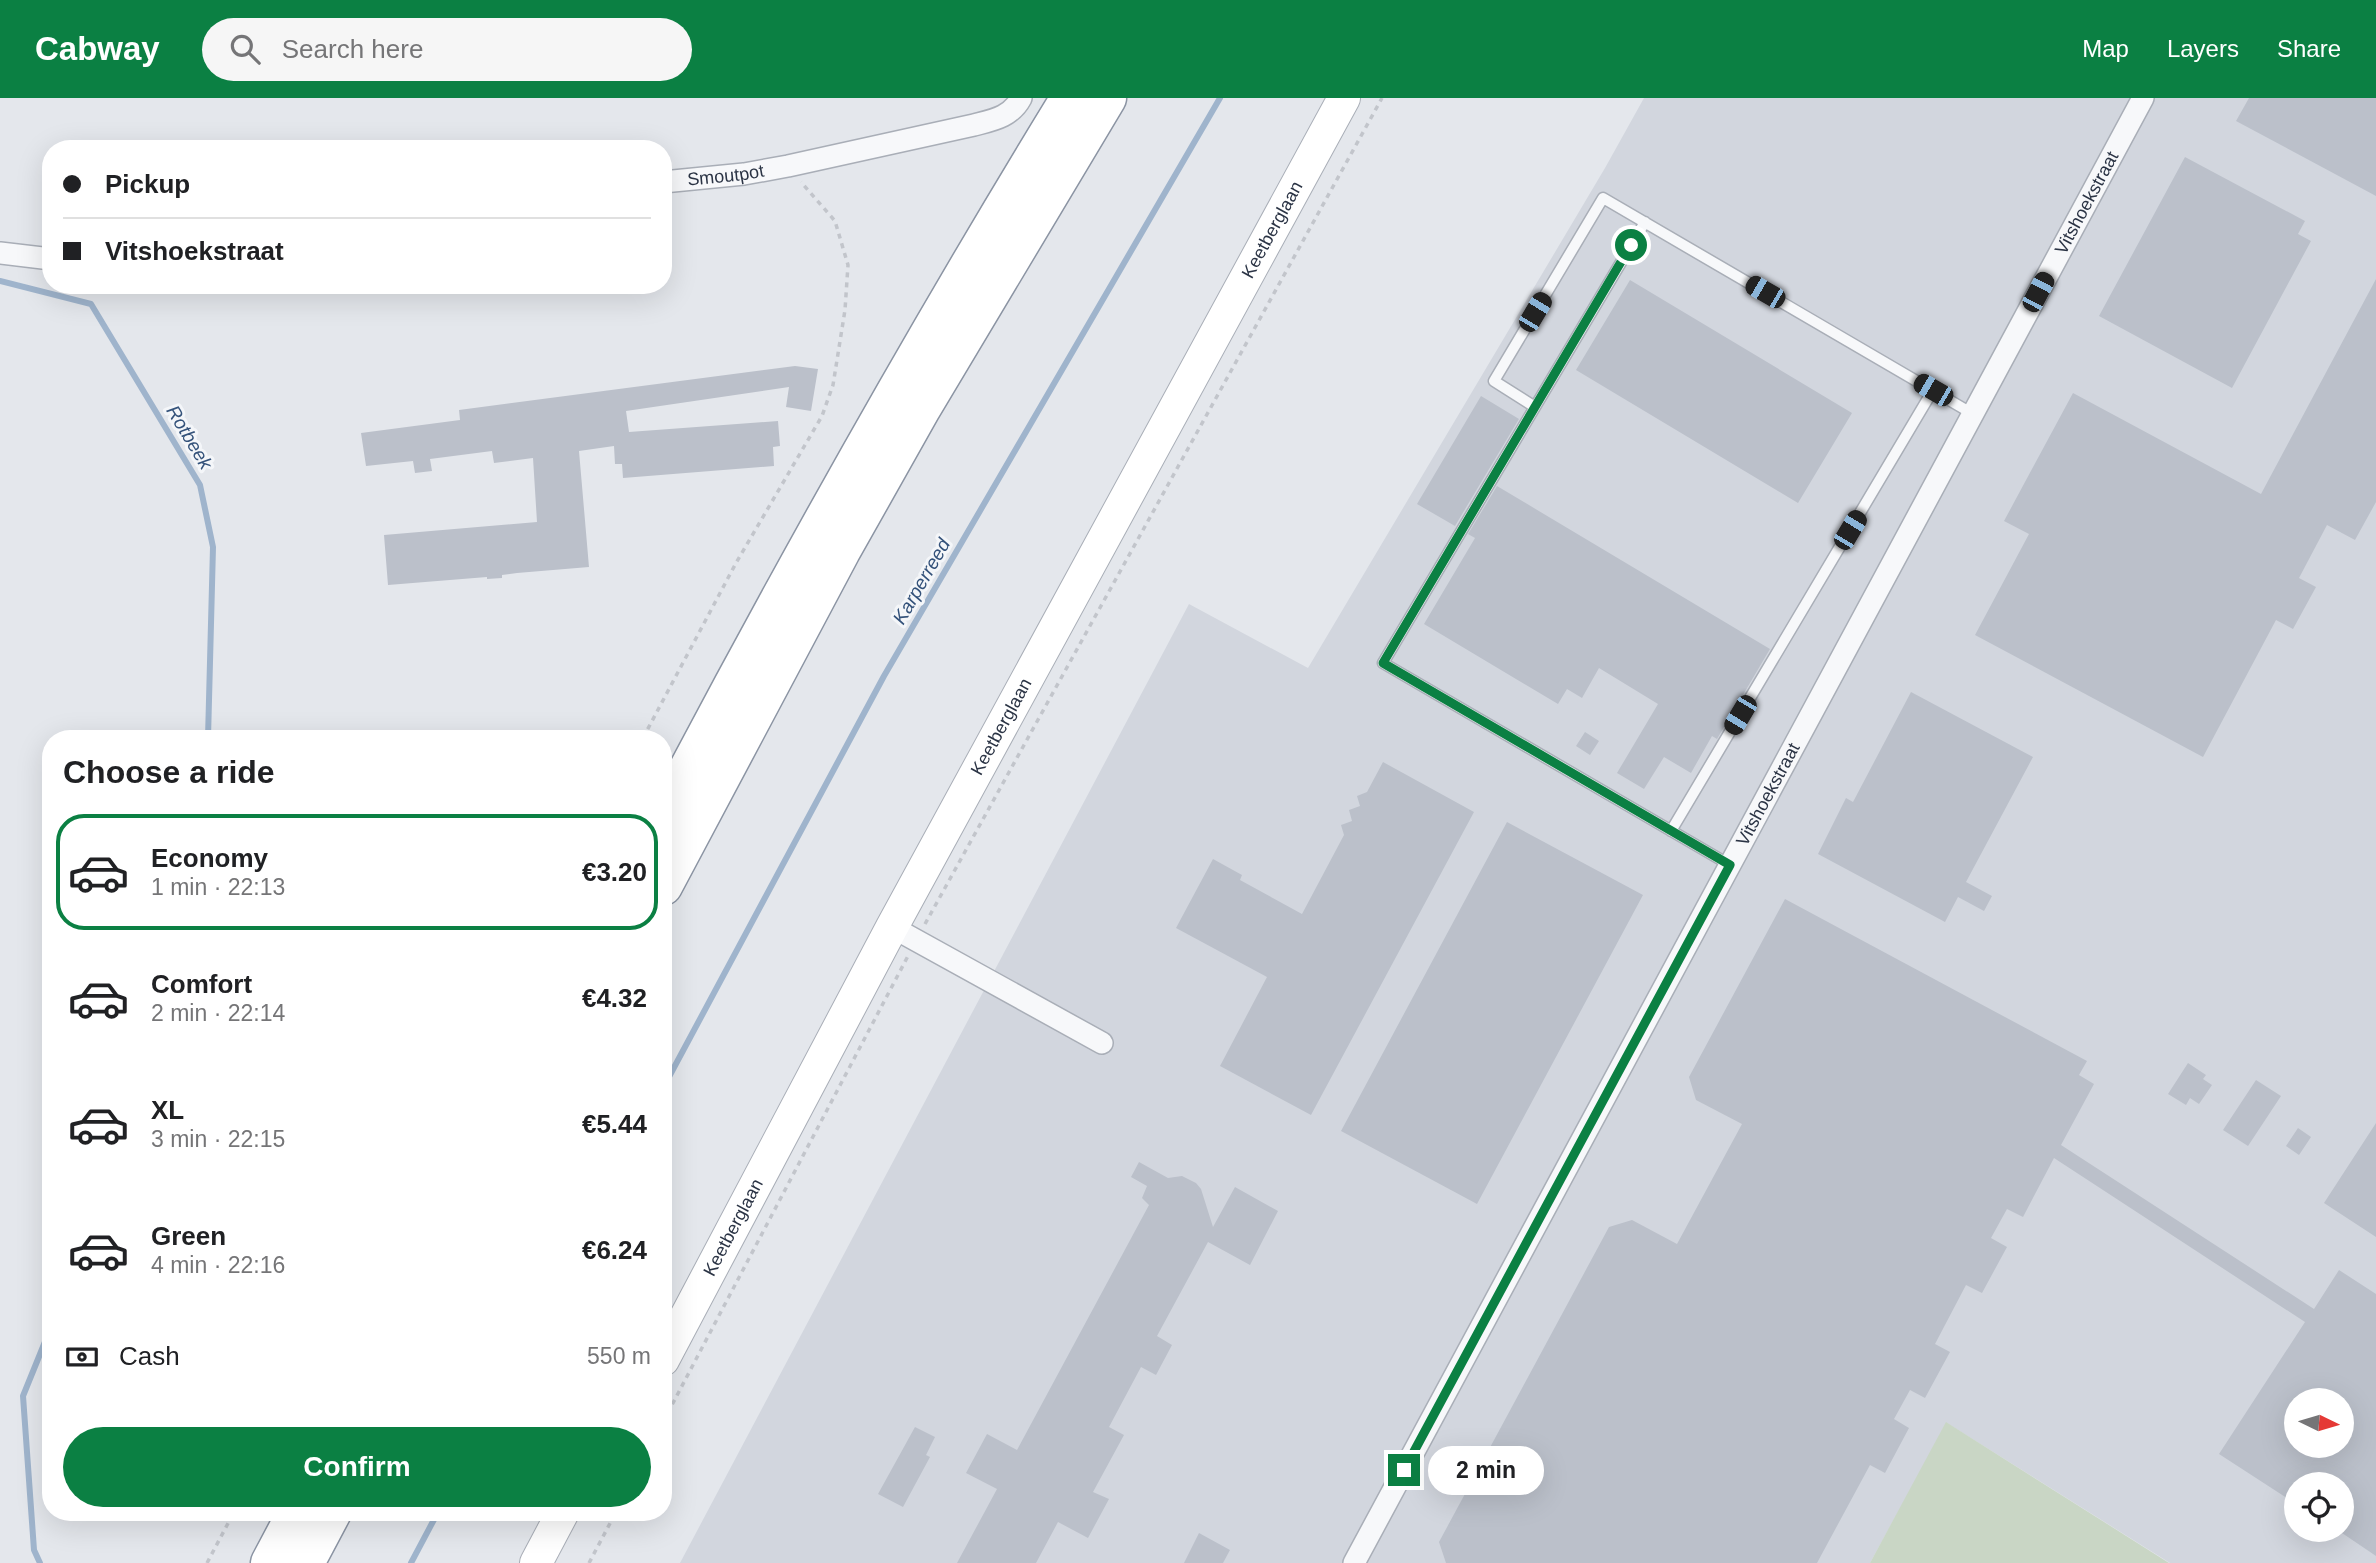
<!DOCTYPE html>
<html lang="en">
<head>
<meta charset="utf-8">
<style>
	:root { --surface:#fff; --page:#f6f6f6; --text:#202124; --muted:#757577; --line:#e0e0e0; --accent:#0b8043 }
	body { margin:0; font-family:Arial,sans-serif; background:var(--page); color:var(--text); height:100vh; display:flex; flex-direction:column; font-size:26px; white-space:nowrap }
	* { box-sizing:border-box; margin:0 }
	p { font-size:23px; color:var(--muted) }
	.icon { flex:none; width:38px; height:38px; fill:none; stroke:currentColor; stroke-width:2; stroke-linecap:round; stroke-linejoin:round }
	.map { position:relative; flex:1; overflow:hidden }
	.details { position:absolute; left:42px; top:632px; width:630px; height:791px; display:flex; flex-direction:column; background:var(--surface); border-radius:28px; box-shadow:0 7px 28px #0002 }
	.details>* { flex:none }
	.guide { position:absolute; left:42px; top:42px; width:630px; height:154px; border-radius:28px; box-shadow:0 7px 28px #0002; display:grid; align-content:center; height:154px; padding:0 21px; background:var(--surface) }
	.needle { width:46px; rotate:95deg }
	.fabs { position:absolute; left:2284px; top:1290px; display:grid; gap:14px }
	.fabs a { display:grid; place-items:center; width:70px; height:70px; border-radius:50%; background:var(--surface); box-shadow:0 7px 28px #0002; font-size:35px }
	.end { position:absolute; width:32px; height:32px; margin:-16px; border:9px solid #0b8043; background:#fff; box-shadow:0 0 0 4px #fff }
	.from { border-radius:50% }
	.bubble { position:absolute; height:49px; border-radius:24px; background:var(--surface); box-shadow:0 7px 28px #0002; font-size:23px; font-weight:700; line-height:49px; text-align:center }
	.car { position:absolute; width:21px; height:42px; margin:-21px -10px; border-radius:9px; box-shadow:0 0 5px 2px #0007; background:linear-gradient(#222 24%,#8ab4d8 0 40%,#222 0 76%,#8ab4d8 0 86%,#222 0) }
	.guide b { display:flex; align-items:center; gap:24px; height:66px; font-size:26px }
	.guide b+b { border-top:2px solid var(--line) }
	.guide i { width:18px; height:18px; background:var(--text) }
	ul { padding:0; list-style:none }
	li { display:flex; align-items:center; gap:21px; height:116px; margin:0 14px 10px; padding:0 7px; border:4px solid transparent; border-radius:28px }
	li div { flex:1 }
	li b { display:block; font-size:26px }
	li em { font-style:normal; font-weight:700 }
	li.active { border-color:var(--accent) }
	li>.icon { width:63px; height:63px; stroke-width:1.5 }
	h2 { padding:0 21px; font-size:32px; line-height:84px }
	.pay { display:flex; align-items:center; gap:18px; height:77px; padding:0 21px; font-size:26px }
	.pay p { margin-inline-start:auto }
	.cta { display:flex; gap:14px; margin-top:auto; padding:14px 21px }
	.cta a { flex:1; height:80px; border-radius:42px; background:var(--accent); color:#fff; font-size:28px; font-weight:700; line-height:80px; text-align:center }
	header { display:flex; align-items:center; gap:42px; box-sizing:border-box; height:98px; padding:0 35px; background:var(--accent); color:#fff }
	header strong { font-size:33px }
	nav { display:flex; gap:38px; margin-inline-start:auto; font-size:24px }
	.search { width:490px; height:63px; background:var(--page); display:flex; align-items:center; gap:18px; box-sizing:border-box; padding:0 24px; border-radius:38px; color:var(--muted); font-size:26px }
	.map>svg:first-child { display:block }
	.built { fill:#d2d6de; fill-rule:evenodd }
	.green { fill:#c9d6c5 }
	.lines { fill:none; stroke-linecap:round; stroke-linejoin:round }
	.stream { stroke:#9fb4cc; stroke-width:6 }
	.building { fill:#bbc0ca; fill-rule:evenodd }
	.lane-casing { stroke:#a9aeb7; stroke-width:13 }
	.street-casing { stroke:#a9aeb7; stroke-width:24 }
	.secondary-casing { stroke:#a9aeb7; stroke-width:34 }
	.highway-casing { stroke:#8b94a3; stroke-width:41 }
	.path { stroke:#c2c5cb; stroke-width:3.5; stroke-dasharray:5 5; stroke-linecap:butt }
	.lane { stroke:#f7f8fa; stroke-width:10 }
	.street { stroke:#f7f8fa; stroke-width:21 }
	.secondary { stroke:#fff; stroke-width:32 }
	.highway { stroke:#fff; stroke-width:38 }
	.route { stroke:#0b8043; stroke-width:9 }
	.labels { text-anchor:middle; stroke-width:6; stroke-linejoin:round; paint-order:stroke }
	.street-label { font-size:18px; fill:#2b3445; stroke:#f4f6f9 }
	.water-label { font-size:19px; font-style:italic; fill:#34527a; stroke:#f4f6f9 }
</style>
</head>
<body>
<header>
<strong>Cabway</strong>
<div class="search"><svg class="icon" aria-label="search" viewBox="0 0 24 24"><circle cx="10" cy="10" r="6"/><path d="M15 15l6 6"/></svg>Search here</div>
<nav><a>Map</a><a>Layers</a><a>Share</a></nav>
</header>
<div class="map">
<svg width="2376" height="1465" viewBox="0 0 2376 1465">
	<rect width="100%" height="100%" fill="#e4e7ec"/>
	<path class="built" d="M1644 0H2376V1465H2170L1947 1325 1870 1465H680L1189 506 1308 570 1605 70ZM2296 1302H2342V1348H2296ZM2296 1386H2342V1432H2296Z"/>
	<path class="green" d="M1946 1324 2169 1465H1870Z"/>
	<g class="lines">
		<path class="stream" d="M0 183 91 206 200 387 213 449 208 640
			M663 990 884 578 1220 0
			M40 1465 34 1452 23 1298 51 1229
			M411 1465 438 1414"/>
	</g>
	<path class="building" d="M2249 0H2376V98L2236 23Z
		M2185 59 2305 123 2298 136 2311 143 2232 290 2099 218Z
		M2376 181V404L2355 442 2327 427 2299 480 2316 489 2293 531 2276 522 2203 659 1975 537 2029 436 2004 423 2073 295 2261 396Z
		M1630 182 1852 315 1798 405 1576 272Z
		M795 268 818 271 811 313 786 309 789 289 626 313 629 334 778 323 780 348 773 349 774 368 623 380 622 366H615L614 348 579 353 589 469 517 475 502 477V480L487 481V479L388 487 384 437 537 424 533 360 494 365 492 353 430 361 432 373 415 375 413 363 366 368 361 335 460 322 459 312Z
		M1481 298 1519 321 1455 428 1417 406Z
		M1497 388 1770 551 1717 641 1712 638 1691 675 1664 659 1644 691 1617 675 1658 606 1599 570 1582 600 1567 591 1558 606 1424 526 1475 440 1468 436Z
		M1911 594 2033 659 1966 784 1992 798 1984 813 1958 799 1945 824 1818 756 1846 700 1853 704Z
		M1585 634 1599 643 1590 657 1576 648Z
		M1383 664 1474 714 1311 1017 1220 968 1267 879 1176 830 1213 761 1242 777 1240 782 1302 816 1344 737 1341 727 1352 723 1349 712 1360 708 1357 698 1367 694Z
		M1507 724 1643 797 1477 1106 1341 1033Z
		M1785 801 2087 963 2079 977 2094 986 2061 1047 2314 1211 2339 1172 2376 1196V1458L2342 1435V1386H2296V1406L2219 1356 2305 1224 2054 1060 2023 1119 2007 1111 1991 1140 2007 1149 1982 1195 1966 1187 1935 1246 1950 1254 1925 1300 1910 1292 1894 1321 1909 1330 1885 1375 1870 1367 1817 1465H1446L1439 1444 1609 1129 1632 1122 1677 1146 1742 1026 1696 1002 1689 979ZM2296 1302H2342V1348H2296Z
		M2188 965 2206 977 2203 981 2212 987 2199 1006 2190 1000 2186 1007 2168 996Z
		M2256 982 2281 998 2248 1048 2223 1032Z
		M2376 1025V1139L2324 1105Z
		M2298 1030 2311 1039 2299 1057 2286 1048Z
		M1139 1064 1168 1080 1182 1078 1196 1085 1201 1091 1213 1129 1235 1089 1278 1113 1250 1167 1208 1144 1157 1238 1172 1247 1156 1277 1141 1269 1109 1329 1124 1337 1093 1394 1109 1401 1088 1440 1058 1424 1036 1465H957L997 1391 966 1375 987 1336 1017 1352 1149 1107 1142 1100 1147 1088 1131 1079Z
		M915 1329 935 1339 926 1357 930 1359 903 1409 878 1396Z
		M1199 1435 1230 1452 1223 1465H1184Z"/>
	<g class="lines">
		<defs>
			<path id="lane" d="M1645 124 1535 309 1494 283 1603 100 1973 316
				M1535 309 1383 565 1730 767
				M1671 733 1933 292"/>
			<g id="street">
				<path id="s1" d="M663 84 744 76 788 68 974 27C993 22 1011 19 1021 0"/>
				<path d="M0 155 51 161"/>
				<path d="M892 829 1102 945"/>
				<path id="s2" d="M1354 1465 2143 0"/>
			</g>
			<g id="secondary">
				<path id="s3" d="M663 1262 892 829 1344 0"/>
				<path d="M536 1465 563 1414"/>
			</g>
			<path id="highway" d="M663 719C791 475 926 235 1070 0
				M663 788 841 453 921 311 1107 0
				M270 1465 297 1414
				M305 1465 332 1414"/>
		</defs>
		<use href="#lane" class="lane-casing"/>
		<use href="#street" class="street-casing"/>
		<use href="#secondary" class="secondary-casing"/>
		<use href="#highway" class="highway-casing"/>
		<path class="path" d="M643 640 736 465 822 318 833 287 845 212 848 167 835 123 801 84
			M925 826 1382 0
			M663 1324 908 858
			M207 1465 234 1414
			M589 1465 616 1414"/>
		<use href="#lane" class="lane"/>
		<use href="#street" class="street"/>
		<use href="#secondary" class="secondary"/>
		<use href="#highway" class="highway"/>
	</g>
	<g class="lines">
		<path class="route" d="M1404 1372 1730 767 1383 565 1631 147"/>
	</g>
	<g class="labels">
		<g class="street-label">
			<text dy="6" stroke="none"><textPath href="#s1" startOffset="63">Smoutpot</textPath></text>
			<text dy="6" stroke="none"><textPath href="#s2" startOffset="1545">Vitshoekstraat</textPath></text>
			<text dy="6" stroke="none"><textPath href="#s3" startOffset="1284">Keetberglaan</textPath></text>
			<text dy="6" stroke="none"><textPath href="#s3" startOffset="718">Keetberglaan</textPath></text>
			<text dy="6" stroke="none"><textPath href="#s2" startOffset="873">Vitshoekstraat</textPath></text>
			<text dy="6" stroke="none"><textPath href="#s3" startOffset="150">Keetberglaan</textPath></text>
		</g>
		<g class="water-label">
			<text transform="translate(190 339) rotate(59)" y="7">Rotbeek</text>
			<text transform="translate(921 483) rotate(-60)" y="7">Karperreed</text>
		</g>
	</g>
</svg>
<div class="fabs">
<a><svg class="needle" viewBox="-14 -14 28 28"><path d="M0-13l5 13h-10z" fill="#e53935"/><path d="M0 13l5-13h-10z" fill="#757577"/></svg></a>
<a><svg class="icon" aria-label="locate" viewBox="0 0 24 24"><circle cx="12" cy="12" r="6"/><path d="M12 2v4M12 18v4M2 12h4M18 12h4"/></svg></a>
</div>
<i class="end from" style="left:1631px;top:147px"></i>
<i class="end" style="left:1404px;top:1372px"></i>
<div class="bubble" style="left:1428px;top:1348px;width:116px">2 min</div>
<i class="car" style="left:1765px;top:194px;rotate:300deg"></i>
<i class="car" style="left:2038px;top:194px;rotate:28deg"></i>
<i class="car" style="left:1535px;top:214px;rotate:31deg"></i>
<i class="car" style="left:1933px;top:292px;rotate:300deg"></i>
<i class="car" style="left:1850px;top:432px;rotate:31deg"></i>
<i class="car" style="left:1740px;top:617px;rotate:211deg"></i>
<div class="guide">
<b><i class="from"></i>Pickup</b>
<b><i></i>Vitshoekstraat</b>
</div>
<section class="details">
<h2>Choose a ride</h2>
<ul>
<li class="active"><svg class="icon" aria-label="car" viewBox="0 0 24 24"><path d="M5 17H2v-5l4-1 3-4h7l3 4 3 1v5h-3M9 17h6M6 11h13"/><circle cx="7" cy="17" r="2"/><circle cx="17" cy="17" r="2"/></svg><div><b>Economy</b><p>1 min · 22:13</p></div><em>€3.20</em></li>
<li><svg class="icon" aria-label="car" viewBox="0 0 24 24"><path d="M5 17H2v-5l4-1 3-4h7l3 4 3 1v5h-3M9 17h6M6 11h13"/><circle cx="7" cy="17" r="2"/><circle cx="17" cy="17" r="2"/></svg><div><b>Comfort</b><p>2 min · 22:14</p></div><em>€4.32</em></li>
<li><svg class="icon" aria-label="car" viewBox="0 0 24 24"><path d="M5 17H2v-5l4-1 3-4h7l3 4 3 1v5h-3M9 17h6M6 11h13"/><circle cx="7" cy="17" r="2"/><circle cx="17" cy="17" r="2"/></svg><div><b>XL</b><p>3 min · 22:15</p></div><em>€5.44</em></li>
<li><svg class="icon" aria-label="car" viewBox="0 0 24 24"><path d="M5 17H2v-5l4-1 3-4h7l3 4 3 1v5h-3M9 17h6M6 11h13"/><circle cx="7" cy="17" r="2"/><circle cx="17" cy="17" r="2"/></svg><div><b>Green</b><p>4 min · 22:16</p></div><em>€6.24</em></li>
</ul>
<div class="pay"><svg class="icon" aria-label="cash" viewBox="0 0 24 24"><path d="M3 7h18v10H3z"/><circle cx="12" cy="12" r="2"/></svg>Cash<p>550 m</p></div>
<div class="cta"><a>Confirm</a></div>
</section>
</div>
</body>
</html>
